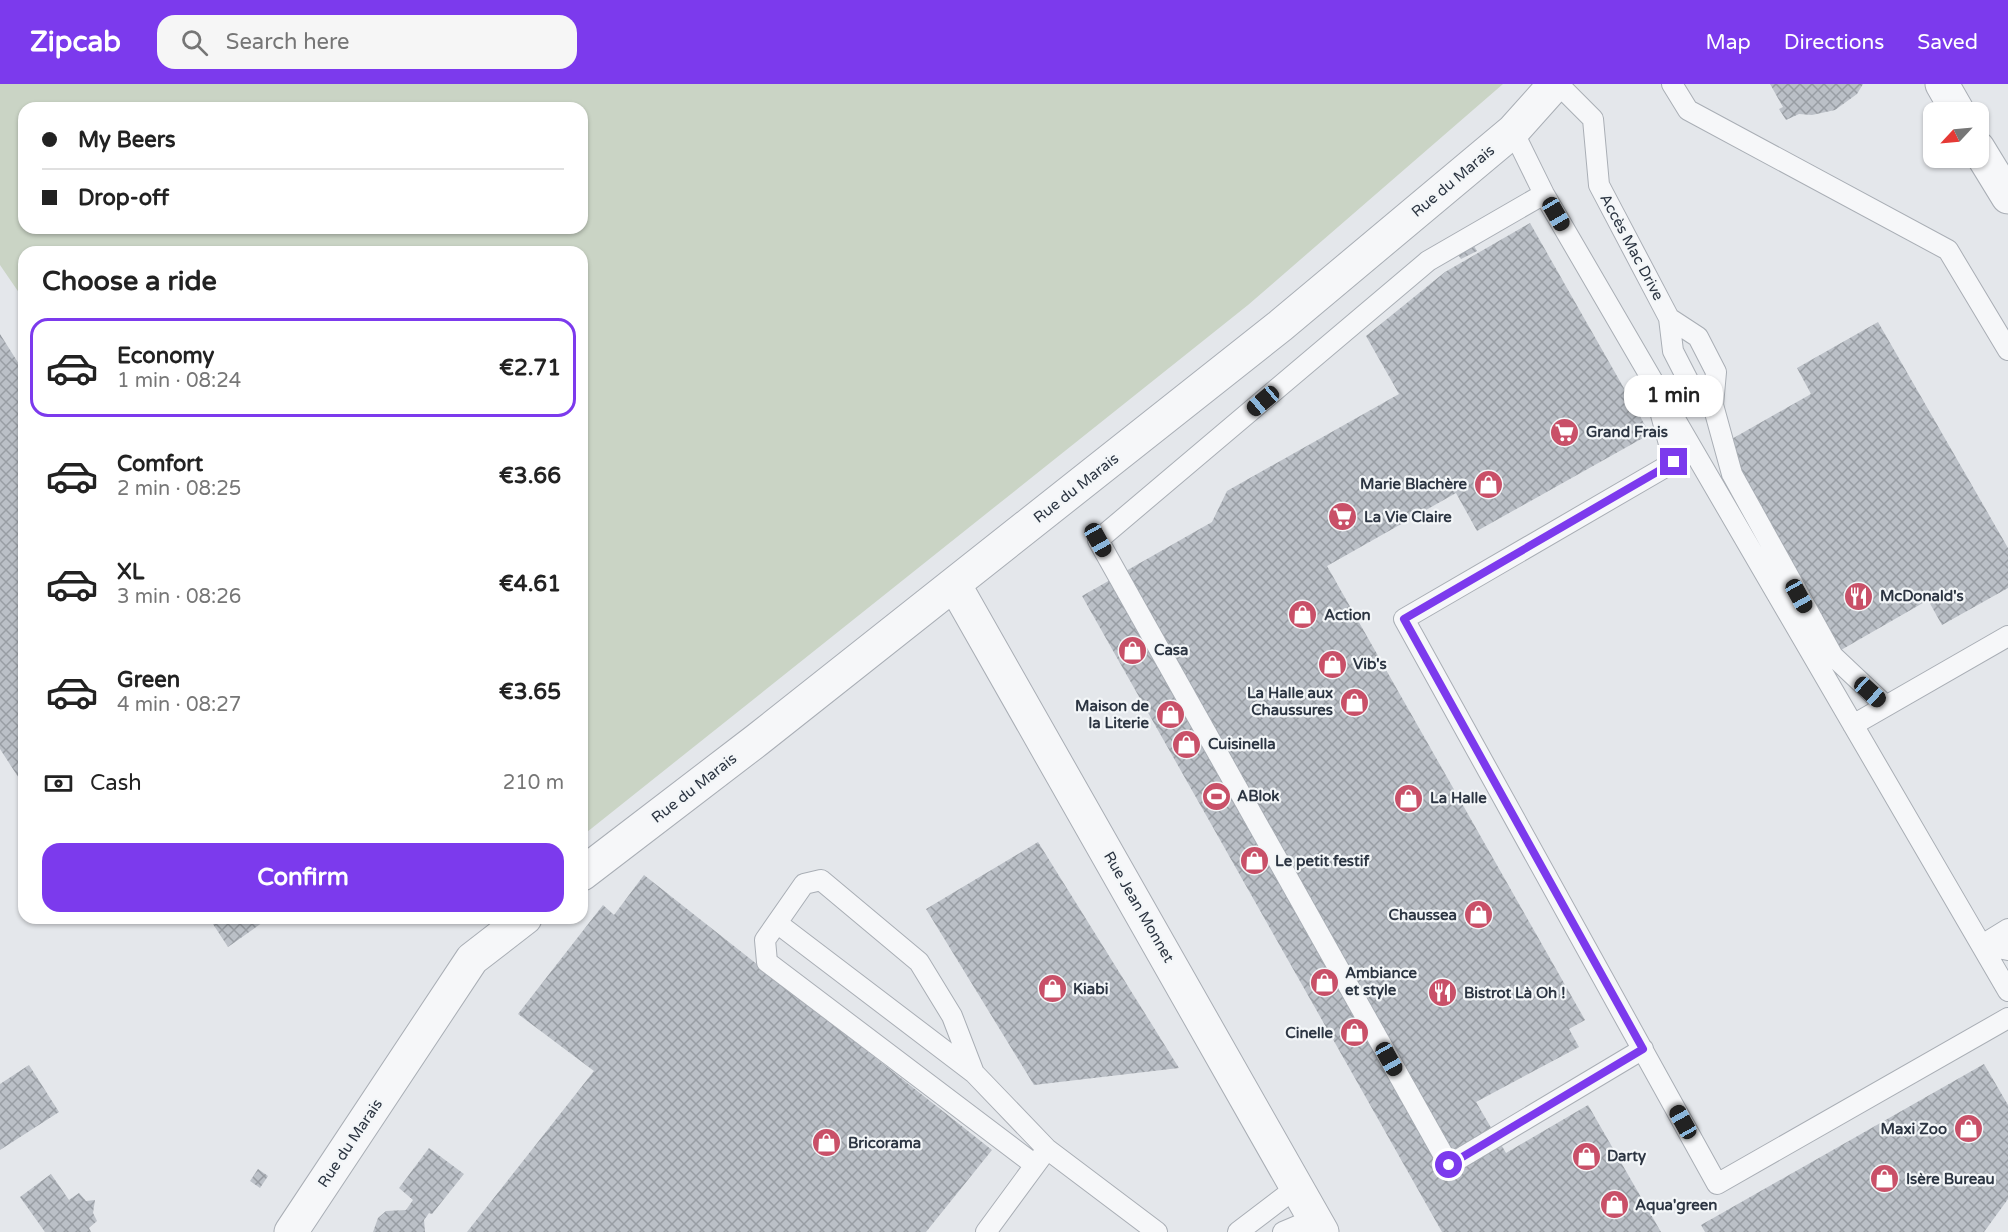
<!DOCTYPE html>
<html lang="en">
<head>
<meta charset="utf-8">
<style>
	:root { --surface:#fff; --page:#f6f6f6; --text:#222; --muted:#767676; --line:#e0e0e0; --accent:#7c3aed }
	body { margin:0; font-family:"Varela Round",sans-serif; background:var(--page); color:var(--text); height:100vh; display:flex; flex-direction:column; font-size:22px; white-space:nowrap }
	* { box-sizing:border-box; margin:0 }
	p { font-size:20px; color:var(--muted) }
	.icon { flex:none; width:33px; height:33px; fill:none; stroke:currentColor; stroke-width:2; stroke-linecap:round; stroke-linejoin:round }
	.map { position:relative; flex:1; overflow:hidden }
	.details { position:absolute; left:18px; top:162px; width:570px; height:678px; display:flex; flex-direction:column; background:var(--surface); border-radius:18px; box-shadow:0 2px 4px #0004 }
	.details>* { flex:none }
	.top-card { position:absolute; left:18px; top:18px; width:570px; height:132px; border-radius:18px; box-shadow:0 2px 4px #0004; display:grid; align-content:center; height:132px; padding:0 24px; background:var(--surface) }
	.needle { width:39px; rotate:244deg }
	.tools { position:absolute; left:1923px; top:18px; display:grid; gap:12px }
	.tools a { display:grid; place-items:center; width:66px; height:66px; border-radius:12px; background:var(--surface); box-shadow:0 2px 4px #0004; font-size:30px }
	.end { position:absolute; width:27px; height:27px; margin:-14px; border:8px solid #7c3aed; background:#fff; box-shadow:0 0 0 3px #fff }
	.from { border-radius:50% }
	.bubble { position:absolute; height:42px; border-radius:18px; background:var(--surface); box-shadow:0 2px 4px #0004; font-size:20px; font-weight:800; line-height:42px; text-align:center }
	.car { position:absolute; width:18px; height:36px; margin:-18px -9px; border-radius:8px; box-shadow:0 0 4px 2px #0007; background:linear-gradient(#222 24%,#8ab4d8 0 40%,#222 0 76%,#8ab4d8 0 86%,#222 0) }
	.top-card b { display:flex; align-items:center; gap:21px; height:57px; font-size:22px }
	.top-card b+b { border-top:2px solid var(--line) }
	.top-card i { width:15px; height:15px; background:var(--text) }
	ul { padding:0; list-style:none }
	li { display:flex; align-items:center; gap:18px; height:99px; margin:0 12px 9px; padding:0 12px; border:3px solid transparent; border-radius:18px }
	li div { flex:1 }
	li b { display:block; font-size:22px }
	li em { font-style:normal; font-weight:800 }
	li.active { border-color:var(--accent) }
	li>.icon { width:54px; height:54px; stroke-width:1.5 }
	h2 { padding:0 24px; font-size:27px; line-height:72px }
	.pay { display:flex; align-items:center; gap:15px; height:66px; padding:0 24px; font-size:22px }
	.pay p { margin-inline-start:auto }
	.primary-button { display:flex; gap:12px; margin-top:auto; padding:12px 24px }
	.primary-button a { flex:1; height:69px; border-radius:18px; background:var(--accent); color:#fff; font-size:24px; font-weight:800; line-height:69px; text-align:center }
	header { display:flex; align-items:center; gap:36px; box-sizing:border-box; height:84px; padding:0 30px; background:var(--accent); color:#fff }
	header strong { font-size:28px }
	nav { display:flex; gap:33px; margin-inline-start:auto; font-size:21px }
	.search { width:420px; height:54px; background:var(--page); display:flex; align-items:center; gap:15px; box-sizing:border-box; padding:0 21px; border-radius:18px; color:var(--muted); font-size:22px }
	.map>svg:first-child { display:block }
	.green { fill:#cad4c5; fill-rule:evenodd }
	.building { fill:url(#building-cross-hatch) }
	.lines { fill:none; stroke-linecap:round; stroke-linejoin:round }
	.service-casing { stroke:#a9aeb5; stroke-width:22 }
	.minor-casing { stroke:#a9aeb5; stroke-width:35 }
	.service { stroke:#f6f7f9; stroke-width:20 }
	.minor { stroke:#f6f7f9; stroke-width:33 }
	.route { stroke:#7c3aed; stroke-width:8 }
	.labels { text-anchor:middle; stroke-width:4.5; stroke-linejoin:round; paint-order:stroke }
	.street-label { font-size:15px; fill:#2c3542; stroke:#f3f6f8 }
	.poi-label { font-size:15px; font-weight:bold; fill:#2c3542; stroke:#f3f6f8; text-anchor:start }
</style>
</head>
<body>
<header>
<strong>Zipcab</strong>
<div class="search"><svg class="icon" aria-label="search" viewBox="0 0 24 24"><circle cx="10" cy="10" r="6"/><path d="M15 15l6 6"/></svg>Search here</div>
<nav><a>Map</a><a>Directions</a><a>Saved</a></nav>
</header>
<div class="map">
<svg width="2008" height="1148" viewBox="0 0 2008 1148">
	<defs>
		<pattern id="building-cross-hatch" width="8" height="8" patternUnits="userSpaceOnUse" patternTransform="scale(1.5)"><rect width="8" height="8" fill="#bbc0c7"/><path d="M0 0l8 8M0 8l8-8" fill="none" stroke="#989da3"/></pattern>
	</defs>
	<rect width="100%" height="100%" fill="#e4e7eb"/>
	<path class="green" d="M0 0H1503L1248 221 582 752V168H24V216L0 181ZM24 24H582V144H24Z"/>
	<path class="building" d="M1770 0H1863L1857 10 1835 26 1812 31 1799 30 1786 36 1779 25 1783 23Z
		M1530 139 1650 350 1477 447 1456 409 1327 482 1585 936 1569 945 1579 963 1476 1018 1506 1069 1588 1021 1661 1148H1442L1082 512 1212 438 1227 407 1399 310 1366 252 1445 188Z
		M1471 157 1477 167 1461 175 1455 166Z
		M1878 238 2008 464V504L1942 541 1928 516 1841 566 1723 360 1811 310 1797 284Z
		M0 250 24 288V702L0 665Z
		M1038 758 1179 984 1034 1001 926 825Z
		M644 791 992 1066 926 1148H467L594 987 518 930 603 821 614 831Z
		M209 834H269L228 863Z
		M1984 980 2008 1021V1115L1984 1148H1705L1701 1141Z
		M29 981 59 1028 0 1066V1000Z
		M429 1064 464 1090 432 1130 429 1129 424 1136 425 1148H373L378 1134 386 1127 406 1126 413 1116 399 1104Z
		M258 1085 268 1092 260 1104 250 1097Z
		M51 1090 69 1116 79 1109 86 1117 95 1116 93 1129 97 1137 89 1144 91 1148H45L20 1113Z"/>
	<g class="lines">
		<defs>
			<path id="service" d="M1558 0 1593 35 1599 101 1669 234 1698 253 1716 288 1713 321
				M1672 0 1688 26 1948 166 2008 266
				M1513 47 1544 110 2008 907
				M1544 110 1428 177 1098 456 1449 1081 1643 965
				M1669 234 1673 267 1691 302 1713 321 1732 390 1833 572 1886 622
				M1651 294 1674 378 1404 535 1717 1100 2008 934
				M1853 641 2008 552
				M777 839 974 989
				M1982 861 2008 845
				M1982 861 2008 866
				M1035 1081 767 878 765 856 804 800 821 796 919 878 952 932 974 989 1047 1065
				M986 1148 1047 1065 1157 1148
				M1238 1148 1297 1103
				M1283 1148 1314 1135"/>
			<path id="minor" d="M1942 0 1958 28
				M1978 64 2008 113
				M954 500 1322 1148
				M582 790 757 656 1280 242 1513 47 1555 0
				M291 1148 472 875 525 834"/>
		</defs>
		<use href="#service" class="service-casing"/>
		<use href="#minor" class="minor-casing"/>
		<use href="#service" class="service"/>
		<use href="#minor" class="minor"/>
	</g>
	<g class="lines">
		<path class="route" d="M1449 1081 1643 965 1404 535 1674 378"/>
	</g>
	<defs>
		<symbol id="supermarket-disc" viewBox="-11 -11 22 22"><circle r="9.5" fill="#c95068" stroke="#f3f6f8"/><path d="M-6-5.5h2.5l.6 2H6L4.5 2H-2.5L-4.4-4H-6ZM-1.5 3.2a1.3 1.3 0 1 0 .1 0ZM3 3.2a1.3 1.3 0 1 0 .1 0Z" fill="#fff"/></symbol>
		<symbol id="shop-disc" viewBox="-11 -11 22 22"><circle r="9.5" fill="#c95068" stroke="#f3f6f8"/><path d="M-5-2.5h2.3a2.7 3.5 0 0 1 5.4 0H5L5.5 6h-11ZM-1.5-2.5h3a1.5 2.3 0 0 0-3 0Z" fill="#fff"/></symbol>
		<symbol id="restaurant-disc" viewBox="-11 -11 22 22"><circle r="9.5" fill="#c95068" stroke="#f3f6f8"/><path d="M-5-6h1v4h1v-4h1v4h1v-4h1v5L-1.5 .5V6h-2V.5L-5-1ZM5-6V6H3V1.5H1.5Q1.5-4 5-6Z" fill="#fff"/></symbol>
		<symbol id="stadium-disc" viewBox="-11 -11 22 22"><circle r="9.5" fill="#c95068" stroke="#f3f6f8"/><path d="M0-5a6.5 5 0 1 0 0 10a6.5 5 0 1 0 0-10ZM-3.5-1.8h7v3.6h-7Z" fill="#fff"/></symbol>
	</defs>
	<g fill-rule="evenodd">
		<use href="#supermarket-disc" x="1548" y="332" width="33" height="33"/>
		<use href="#shop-disc" x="1472" y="384" width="33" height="33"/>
		<use href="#supermarket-disc" x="1326" y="416" width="33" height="33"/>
		<use href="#restaurant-disc" x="1842" y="496" width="33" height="33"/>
		<use href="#shop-disc" x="1286" y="514" width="33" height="33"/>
		<use href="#shop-disc" x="1116" y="550" width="33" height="33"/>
		<use href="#shop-disc" x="1316" y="564" width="33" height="33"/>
		<use href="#shop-disc" x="1338" y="602" width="33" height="33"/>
		<use href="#shop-disc" x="1154" y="614" width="33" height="33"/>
		<use href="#shop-disc" x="1170" y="644" width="33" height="33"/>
		<use href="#stadium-disc" x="1200" y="696" width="33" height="33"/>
		<use href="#shop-disc" x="1392" y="698" width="33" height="33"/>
		<use href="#shop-disc" x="1238" y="760" width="33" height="33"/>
		<use href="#shop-disc" x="1462" y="814" width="33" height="33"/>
		<use href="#shop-disc" x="1308" y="882" width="33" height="33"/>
		<use href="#shop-disc" x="1036" y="888" width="33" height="33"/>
		<use href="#restaurant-disc" x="1426" y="892" width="33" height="33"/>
		<use href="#shop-disc" x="1338" y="932" width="33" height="33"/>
		<use href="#shop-disc" x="1952" y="1028" width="33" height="33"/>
		<use href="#shop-disc" x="810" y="1042" width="33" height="33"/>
		<use href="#shop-disc" x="1570" y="1056" width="33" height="33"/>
		<use href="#shop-disc" x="1868" y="1078" width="33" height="33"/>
		<use href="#shop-disc" x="1598" y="1104" width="33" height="33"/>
	</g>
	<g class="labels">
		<g class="street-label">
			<text transform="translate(1453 97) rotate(-40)" y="5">Rue du Marais</text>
			<text transform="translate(1632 163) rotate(62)" y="5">Accès Mac Drive</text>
			<text transform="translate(1076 404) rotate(-38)" y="5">Rue du Marais</text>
			<text transform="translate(694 704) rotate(-38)" y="5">Rue du Marais</text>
			<text transform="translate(1139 823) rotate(60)" y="5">Rue Jean Monnet</text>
			<text transform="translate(350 1059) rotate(-56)" y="5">Rue du Marais</text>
		</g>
		<g class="poi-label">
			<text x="1586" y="353">Grand Frais</text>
			<text x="1467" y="405" text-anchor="end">Marie Blachère</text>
			<text x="1364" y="438">La Vie Claire</text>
			<text x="1880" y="517">McDonald's</text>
			<text x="1324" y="536">Action</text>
			<text x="1154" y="571">Casa</text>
			<text x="1353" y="585">Vib's</text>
			<text x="1333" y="614" text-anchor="end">La Halle aux<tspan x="1333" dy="17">Chaussures</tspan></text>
			<text x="1149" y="627" text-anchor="end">Maison de<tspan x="1149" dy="17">la Literie</tspan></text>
			<text x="1208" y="665">Cuisinella</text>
			<text x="1237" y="717">ABlok</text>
			<text x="1430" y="719">La Halle</text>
			<text x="1275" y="782">Le petit festif</text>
			<text x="1457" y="836" text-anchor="end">Chaussea</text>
			<text x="1345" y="894">Ambiance<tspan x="1345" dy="17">et style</tspan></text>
			<text x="1073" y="910">Kiabi</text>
			<text x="1464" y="914">Bistrot Là Oh !</text>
			<text x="1333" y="954" text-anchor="end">Cinelle</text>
			<text x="1947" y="1050" text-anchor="end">Maxi Zoo</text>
			<text x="848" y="1064">Bricorama</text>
			<text x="1607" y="1077">Darty</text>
			<text x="1906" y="1100">Isère Bureau</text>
			<text x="1635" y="1126">Aqua'green</text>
		</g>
	</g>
</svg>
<div class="tools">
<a><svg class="needle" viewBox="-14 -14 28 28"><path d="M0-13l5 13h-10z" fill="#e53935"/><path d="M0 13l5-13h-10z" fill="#767676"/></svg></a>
</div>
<i class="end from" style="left:1449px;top:1081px"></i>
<i class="end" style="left:1674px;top:378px"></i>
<div class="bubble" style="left:1624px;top:291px;width:99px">1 min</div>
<i class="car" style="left:1556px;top:130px;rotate:150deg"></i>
<i class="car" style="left:1263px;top:317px;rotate:230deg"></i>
<i class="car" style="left:1098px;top:456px;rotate:151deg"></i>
<i class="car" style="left:1799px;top:512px;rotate:151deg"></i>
<i class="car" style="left:1870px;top:608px;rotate:132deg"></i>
<i class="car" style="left:1389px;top:975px;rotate:151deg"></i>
<i class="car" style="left:1683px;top:1038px;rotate:331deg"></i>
<div class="top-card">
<b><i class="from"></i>My Beers</b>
<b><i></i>Drop-off</b>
</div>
<section class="details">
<h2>Choose a ride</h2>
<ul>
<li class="active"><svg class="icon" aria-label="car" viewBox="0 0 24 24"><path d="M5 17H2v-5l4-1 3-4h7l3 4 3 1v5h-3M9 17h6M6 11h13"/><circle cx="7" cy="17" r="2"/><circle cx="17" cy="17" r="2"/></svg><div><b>Economy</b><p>1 min · 08:24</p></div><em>€2.71</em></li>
<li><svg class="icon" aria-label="car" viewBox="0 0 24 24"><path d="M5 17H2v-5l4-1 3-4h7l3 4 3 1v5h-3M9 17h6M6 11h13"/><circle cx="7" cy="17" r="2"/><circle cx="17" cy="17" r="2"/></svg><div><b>Comfort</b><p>2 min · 08:25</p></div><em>€3.66</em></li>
<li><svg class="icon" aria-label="car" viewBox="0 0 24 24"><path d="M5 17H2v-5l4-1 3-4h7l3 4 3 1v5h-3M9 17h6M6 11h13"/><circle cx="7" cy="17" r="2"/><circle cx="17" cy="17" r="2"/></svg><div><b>XL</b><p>3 min · 08:26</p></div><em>€4.61</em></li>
<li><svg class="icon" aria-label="car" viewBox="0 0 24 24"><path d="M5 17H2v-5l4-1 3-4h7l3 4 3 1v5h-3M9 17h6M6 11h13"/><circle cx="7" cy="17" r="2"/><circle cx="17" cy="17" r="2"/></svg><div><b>Green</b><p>4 min · 08:27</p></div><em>€3.65</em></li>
</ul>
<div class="pay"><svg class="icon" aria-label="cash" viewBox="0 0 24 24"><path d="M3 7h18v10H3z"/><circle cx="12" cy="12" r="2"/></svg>Cash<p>210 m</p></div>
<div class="primary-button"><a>Confirm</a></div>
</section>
</div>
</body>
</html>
